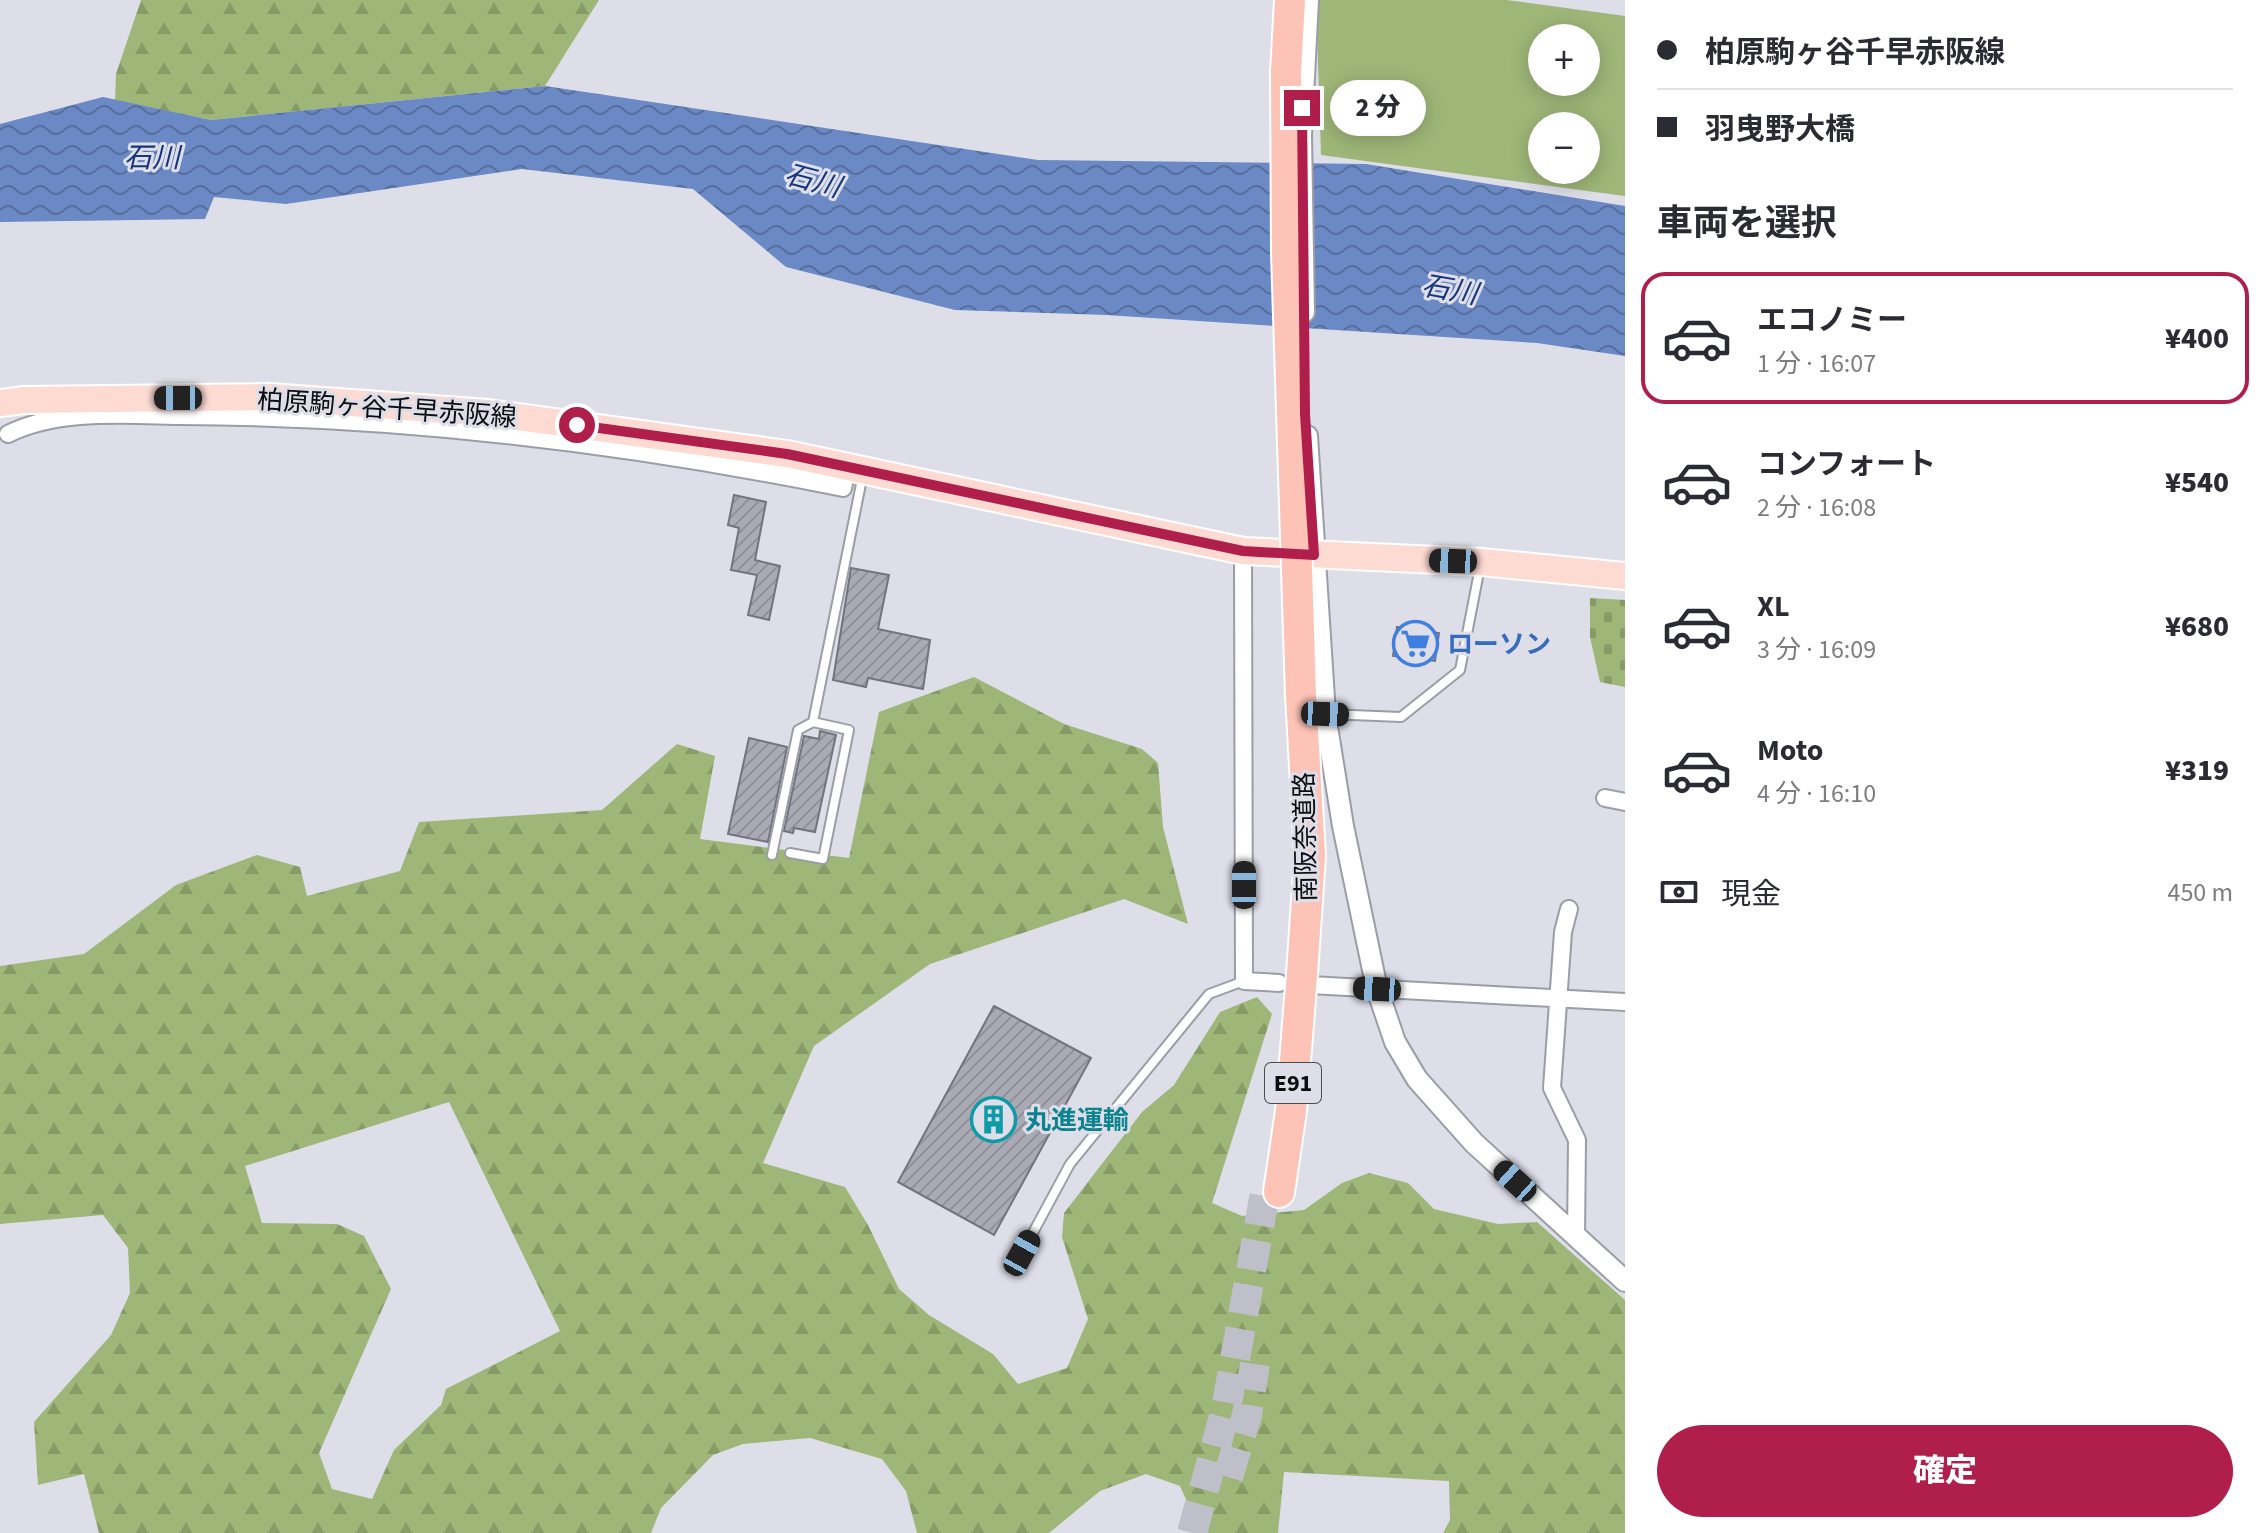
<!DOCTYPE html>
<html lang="ja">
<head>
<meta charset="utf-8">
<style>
	:root { --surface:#fff; --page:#f7f7f7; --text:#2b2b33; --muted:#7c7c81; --line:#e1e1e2; --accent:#b01e4c }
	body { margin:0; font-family:"Source Sans 3","Noto Sans JP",sans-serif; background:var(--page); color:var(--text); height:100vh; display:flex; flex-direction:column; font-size:30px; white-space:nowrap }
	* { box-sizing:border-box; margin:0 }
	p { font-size:26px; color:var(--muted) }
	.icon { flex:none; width:44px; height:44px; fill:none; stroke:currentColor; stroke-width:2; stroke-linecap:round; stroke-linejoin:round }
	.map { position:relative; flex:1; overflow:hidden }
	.details { display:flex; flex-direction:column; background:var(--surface); width:640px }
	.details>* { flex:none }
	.top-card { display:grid; align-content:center; height:176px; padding:0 32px; background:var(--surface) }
	.buttons { position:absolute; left:1528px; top:24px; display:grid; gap:16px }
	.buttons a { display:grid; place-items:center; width:72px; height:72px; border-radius:50%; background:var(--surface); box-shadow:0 4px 20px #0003; font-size:40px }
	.end { position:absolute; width:36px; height:36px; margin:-18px; border:10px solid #b01e4c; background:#fff; box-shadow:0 0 0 4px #fff }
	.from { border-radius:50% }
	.bubble { position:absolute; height:56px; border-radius:28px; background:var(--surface); box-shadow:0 4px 20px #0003; font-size:26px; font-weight:800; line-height:56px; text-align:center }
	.car { position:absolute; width:24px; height:48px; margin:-24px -12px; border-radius:10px; box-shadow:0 0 6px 2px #0007; background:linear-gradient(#222 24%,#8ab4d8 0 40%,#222 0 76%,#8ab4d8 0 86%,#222 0) }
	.top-card b { display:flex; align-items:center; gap:28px; height:76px; font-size:30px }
	.top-card b+b { border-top:2px solid var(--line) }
	.top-card i { width:20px; height:20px; background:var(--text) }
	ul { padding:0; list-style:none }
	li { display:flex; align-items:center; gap:24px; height:132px; margin:0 16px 12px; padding:0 16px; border:4px solid transparent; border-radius:24px }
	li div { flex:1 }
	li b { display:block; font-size:30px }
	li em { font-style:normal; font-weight:800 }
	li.selected { border-color:var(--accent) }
	li>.icon { width:72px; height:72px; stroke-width:1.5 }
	h2 { padding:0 32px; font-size:36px; line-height:96px }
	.pay { display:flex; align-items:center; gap:20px; height:88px; padding:0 32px; font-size:30px }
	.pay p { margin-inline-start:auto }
	.cta { display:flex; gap:16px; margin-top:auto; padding:16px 32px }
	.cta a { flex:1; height:92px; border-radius:48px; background:var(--accent); color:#fff; font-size:32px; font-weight:800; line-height:92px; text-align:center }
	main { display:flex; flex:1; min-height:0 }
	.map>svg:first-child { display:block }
	.forest { fill:url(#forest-firs); fill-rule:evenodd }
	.cemetery { fill:url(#cemetery-stones) }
	.green { fill:#9eb678; fill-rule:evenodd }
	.water { fill:url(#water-waves) }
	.building { fill:url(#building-hatch); stroke:#72737c; stroke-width:2 }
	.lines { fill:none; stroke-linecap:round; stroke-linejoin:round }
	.motorway-tunnel { stroke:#bebfc8; stroke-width:30; stroke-dasharray:30 15; stroke-linecap:butt }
	.service-casing { stroke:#9b9da6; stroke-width:12 }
	.minor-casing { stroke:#9b9da6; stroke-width:20 }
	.tertiary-casing { stroke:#9b9da6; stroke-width:24 }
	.primary-casing { stroke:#fff; stroke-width:30 }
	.motorway-casing { stroke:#fff; stroke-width:34 }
	.service { stroke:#fff; stroke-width:8 }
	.minor { stroke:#fff; stroke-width:16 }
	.tertiary { stroke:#fff; stroke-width:20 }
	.primary { stroke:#fddbd3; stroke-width:26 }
	.motorway { stroke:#fcc3b6; stroke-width:30 }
	.motorway-bridge-casing { stroke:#fff; stroke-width:34; stroke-linecap:butt }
	.motorway-bridge { stroke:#fcc3b6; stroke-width:30 }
	.route { stroke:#b01e4c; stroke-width:10 }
	.labels { text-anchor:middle; stroke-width:6; stroke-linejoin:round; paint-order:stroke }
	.shield { fill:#dddee8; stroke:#4b4c51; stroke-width:2 }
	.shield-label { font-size:24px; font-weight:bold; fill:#0c0d10 }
	.street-label { font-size:26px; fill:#0c0d10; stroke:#dddee8 }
	.shop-label { font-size:26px; font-weight:bold; fill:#366cbe; stroke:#dddee8; text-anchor:start }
	.culture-label { font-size:26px; font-weight:bold; fill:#0d838f; stroke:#dddee8; text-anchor:start }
	.water-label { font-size:28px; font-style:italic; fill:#16357c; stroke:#dddee8 }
</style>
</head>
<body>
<main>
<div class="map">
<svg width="1625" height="1533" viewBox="0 0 1625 1533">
	<defs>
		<pattern id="forest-firs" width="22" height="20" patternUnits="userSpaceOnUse" patternTransform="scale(2)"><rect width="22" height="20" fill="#9eb678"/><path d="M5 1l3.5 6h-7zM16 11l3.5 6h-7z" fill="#879b67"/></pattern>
		<pattern id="cemetery-stones" width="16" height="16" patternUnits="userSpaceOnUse" patternTransform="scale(2)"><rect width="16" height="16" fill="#9eb678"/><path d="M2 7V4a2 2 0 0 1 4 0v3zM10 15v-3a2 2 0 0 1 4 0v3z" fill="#879b67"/></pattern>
		<pattern id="water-waves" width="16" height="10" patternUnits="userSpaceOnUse" patternTransform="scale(2)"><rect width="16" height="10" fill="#6b89c4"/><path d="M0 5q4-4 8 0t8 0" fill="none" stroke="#566e9e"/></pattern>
		<pattern id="building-hatch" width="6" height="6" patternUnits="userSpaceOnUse" patternTransform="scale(2)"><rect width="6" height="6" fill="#a9aab4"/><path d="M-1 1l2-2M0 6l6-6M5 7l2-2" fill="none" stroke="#90919a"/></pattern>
	</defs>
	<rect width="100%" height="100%" fill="#dddee8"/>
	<path class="forest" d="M141 0H599L545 86 211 120 115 100 116 74Z
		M974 677 1064 724 1142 749 1158 763 1163 827 1188 924 1124 899 930 964 814 1046 763 1163 845 1187 868 1225 899 1289 929 1315 993 1354 1018 1384 1067 1368 1088 1319 1062 1237 1064 1213 1142 1112 1174 1085 1220 1012 1257 997 1272 1014 1212 1203 1242 1216 1304 1210 1342 1183 1369 1173 1408 1183 1434 1209 1498 1224 1537 1222 1625 1300V1533H1443L1450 1520 1449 1481 1284 1472 1278 1533H1201L1180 1486 1146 1474 1100 1491 1049 1533H917L906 1491 882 1459 810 1438 743 1444 713 1455 661 1508 651 1533H99L84 1474 38 1485 34 1422 111 1335 130 1293 128 1248 103 1215 0 1224V966L84 954 176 885 257 855 300 867 307 896 400 871 419 822 602 810 677 744 715 756 700 839 849 858 879 712ZM449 1102 560 1331 446 1389 441 1405 394 1450 372 1499 332 1489 319 1453 391 1289 364 1236 337 1224 262 1223 245 1166Z"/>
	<path class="cemetery" d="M1590 598 1625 600V687L1600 682 1590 637Z"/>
	<path class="green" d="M1316 0H1507L1625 16V196L1321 155ZM1542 38H1586V82H1542ZM1542 126H1586V170H1542Z"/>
	<path class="water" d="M545 86 1038 160 1366 164 1625 206V356L1537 343 1106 315 955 310 786 267 693 189 522 169 286 204 214 197 205 219 0 222V124L103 97 211 120Z"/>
	<path class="building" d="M734 495 766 502 755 560 780 566 769 620 748 615 757 575 731 570 739 528 728 525Z
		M851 568 889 575 878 629 930 640 923 689 868 678 866 687 833 680Z
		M1397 627 1439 633 1435 661 1393 656Z
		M820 731 836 735 815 832 794 828 793 833 784 831 804 736 819 739Z
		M749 738 787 747 768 842 728 834Z
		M994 1006 1091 1058 994 1235 898 1182Z"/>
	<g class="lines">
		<path class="motorway-tunnel" d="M1228 1477 1247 1415 1255 1364
			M1192 1533 1226 1409 1266 1188"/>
		<defs>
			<path id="service" d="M1327 714 1401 717 1460 670 1480 567
				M790 853 823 859 849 730 813 722 863 474
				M772 855 798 730 813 722
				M1022 1253 1070 1164 1209 994 1244 981"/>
			<path id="minor" d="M8 434C58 409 125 415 181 416 403 417 626 444 843 488L848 466
				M1243 551 1244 981 1279 983
				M1605 798 1625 802
				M1569 909 1563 932 1552 1088 1577 1140 1576 1237
				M1310 985 1625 1002"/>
			<path id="tertiary" d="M1304 312 1301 135 1308 0
				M1307 436 1325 714 1343 826 1377 989 1395 1042 1417 1079 1474 1143 1625 1281"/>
			<path id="primary" d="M0 403 24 400 270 397 488 413 787 454 1243 551 1481 562 1625 576"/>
			<path id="motorway" d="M1279 1192 1291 1111 1302 974"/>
		</defs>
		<use href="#service" class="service-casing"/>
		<use href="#minor" class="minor-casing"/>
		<use href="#tertiary" class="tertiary-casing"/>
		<use href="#primary" class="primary-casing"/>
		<use href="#motorway" class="motorway-casing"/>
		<use href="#service" class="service"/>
		<use href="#minor" class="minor"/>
		<use href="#tertiary" class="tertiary"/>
		<use href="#primary" class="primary"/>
		<use href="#motorway" class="motorway"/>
		<defs>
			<path id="motorway-bridge" d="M1290 0 1286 72 1287 253 1301 695 1310 856 1302 974"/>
		</defs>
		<use href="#motorway-bridge" class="motorway-bridge-casing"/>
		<use href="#motorway-bridge" class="motorway-bridge"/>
	</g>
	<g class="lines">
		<path class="route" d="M577 425 787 454 1243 551 1314 555 1305 414 1302 108"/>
	</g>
	<defs>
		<symbol id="supermarket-ring" viewBox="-11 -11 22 22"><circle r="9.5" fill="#dddee8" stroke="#3f7fe0" stroke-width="1.5"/><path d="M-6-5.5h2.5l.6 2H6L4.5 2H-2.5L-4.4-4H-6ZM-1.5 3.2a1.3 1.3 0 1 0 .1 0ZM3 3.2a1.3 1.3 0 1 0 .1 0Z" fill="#3f7fe0"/></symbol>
		<symbol id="building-ring" viewBox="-11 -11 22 22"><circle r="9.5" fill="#dddee8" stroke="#0f9aa8" stroke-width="1.5"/><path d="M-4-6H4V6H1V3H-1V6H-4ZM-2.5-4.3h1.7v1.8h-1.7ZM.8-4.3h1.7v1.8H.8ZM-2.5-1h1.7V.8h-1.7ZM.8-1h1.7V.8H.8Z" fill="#0f9aa8"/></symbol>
	</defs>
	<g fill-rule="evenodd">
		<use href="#supermarket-ring" x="1390" y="618" width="51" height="51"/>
		<use href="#building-ring" x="968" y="1094" width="51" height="51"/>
	</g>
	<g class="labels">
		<rect class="shield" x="1265" y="1063" width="56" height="40" rx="6"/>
		<g class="shield-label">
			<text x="1293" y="1091">E91</text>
		</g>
		<g class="street-label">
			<text transform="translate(387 408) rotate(4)" y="9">柏原駒ヶ谷千早赤阪線</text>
			<text transform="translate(1305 837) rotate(-91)" y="9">南阪奈道路</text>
		</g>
		<g class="shop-label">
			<text x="1447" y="653">ローソン</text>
		</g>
		<g class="culture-label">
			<text x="1025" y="1129">丸進運輸</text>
		</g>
		<g class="water-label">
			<text x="152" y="167">石川</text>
			<text transform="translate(813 180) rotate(15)" y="10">石川</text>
			<text transform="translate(1450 289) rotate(10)" y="10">石川</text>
		</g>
	</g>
</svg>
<div class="buttons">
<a>+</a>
<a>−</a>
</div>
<i class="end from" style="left:577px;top:425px"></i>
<i class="end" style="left:1302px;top:108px"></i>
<div class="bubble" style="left:1330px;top:80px;width:96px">2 分</div>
<i class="car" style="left:178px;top:398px;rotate:270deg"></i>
<i class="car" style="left:1453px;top:561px;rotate:272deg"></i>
<i class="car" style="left:1325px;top:714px;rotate:92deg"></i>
<i class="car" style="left:1244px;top:885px;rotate:0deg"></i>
<i class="car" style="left:1377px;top:989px;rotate:273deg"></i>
<i class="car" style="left:1515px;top:1181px;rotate:312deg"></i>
<i class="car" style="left:1022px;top:1253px;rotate:29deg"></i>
</div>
<section class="details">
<div class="top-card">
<b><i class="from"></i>柏原駒ヶ谷千早赤阪線</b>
<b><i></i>羽曳野大橋</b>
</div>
<h2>車両を選択</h2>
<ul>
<li class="selected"><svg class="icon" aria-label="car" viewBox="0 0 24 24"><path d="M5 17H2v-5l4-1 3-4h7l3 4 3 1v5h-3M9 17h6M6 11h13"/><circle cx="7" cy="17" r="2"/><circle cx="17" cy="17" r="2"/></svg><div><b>エコノミー</b><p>1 分 · 16:07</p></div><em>¥400</em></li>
<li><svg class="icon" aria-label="car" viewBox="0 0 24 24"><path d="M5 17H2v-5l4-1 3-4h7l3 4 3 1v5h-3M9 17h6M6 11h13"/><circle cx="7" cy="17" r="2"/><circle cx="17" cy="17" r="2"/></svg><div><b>コンフォート</b><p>2 分 · 16:08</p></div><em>¥540</em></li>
<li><svg class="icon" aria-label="car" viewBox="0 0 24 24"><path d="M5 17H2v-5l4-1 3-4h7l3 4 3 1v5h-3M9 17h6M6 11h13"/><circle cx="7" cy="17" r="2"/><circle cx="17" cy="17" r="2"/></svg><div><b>XL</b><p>3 分 · 16:09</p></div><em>¥680</em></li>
<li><svg class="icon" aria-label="car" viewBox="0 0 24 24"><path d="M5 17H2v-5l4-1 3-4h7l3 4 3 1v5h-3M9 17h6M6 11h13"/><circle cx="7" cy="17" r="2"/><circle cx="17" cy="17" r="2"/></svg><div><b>Moto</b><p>4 分 · 16:10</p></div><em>¥319</em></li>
</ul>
<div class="pay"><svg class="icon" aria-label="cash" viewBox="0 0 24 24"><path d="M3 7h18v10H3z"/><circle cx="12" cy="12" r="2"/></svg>現金<p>450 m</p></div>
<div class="cta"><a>確定</a></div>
</section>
</main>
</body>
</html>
